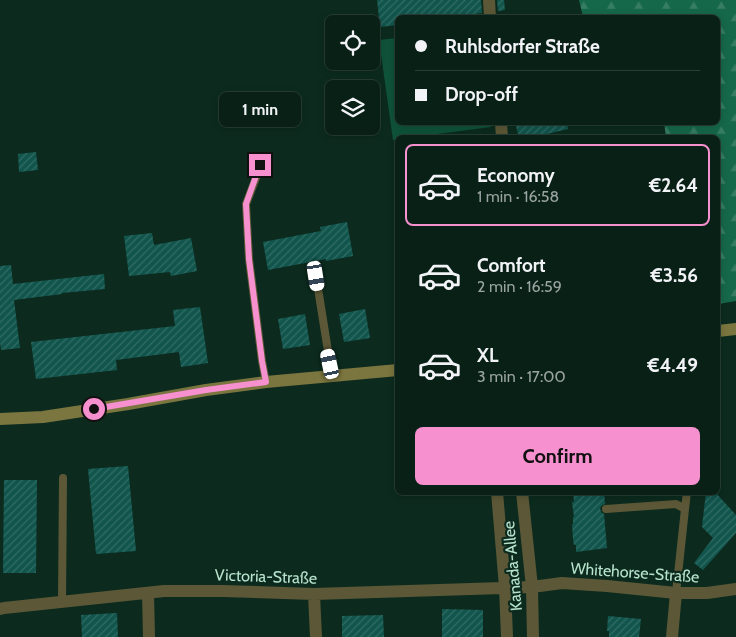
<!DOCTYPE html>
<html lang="en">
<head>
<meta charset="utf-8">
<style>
	:root { --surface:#092016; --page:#172d23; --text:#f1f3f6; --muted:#99a3a1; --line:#293e35; --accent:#f690cf }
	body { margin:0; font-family:Cabin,sans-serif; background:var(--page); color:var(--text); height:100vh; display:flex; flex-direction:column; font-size:19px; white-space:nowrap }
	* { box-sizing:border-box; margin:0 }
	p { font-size:16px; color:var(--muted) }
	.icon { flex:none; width:28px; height:28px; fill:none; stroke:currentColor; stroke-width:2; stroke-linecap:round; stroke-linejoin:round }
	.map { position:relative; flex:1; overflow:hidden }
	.sheet { position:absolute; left:395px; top:135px; width:325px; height:360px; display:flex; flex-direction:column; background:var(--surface); border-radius:8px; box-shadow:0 2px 8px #0003,0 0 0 1px var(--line) }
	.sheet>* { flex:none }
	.guide { position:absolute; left:395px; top:15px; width:325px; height:110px; border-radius:8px; box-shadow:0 2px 8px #0003,0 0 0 1px var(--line); display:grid; align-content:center; height:110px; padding:0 20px; background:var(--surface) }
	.controls { position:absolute; left:325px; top:15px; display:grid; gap:10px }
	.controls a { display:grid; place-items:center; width:55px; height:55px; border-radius:8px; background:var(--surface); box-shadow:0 2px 8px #0003,0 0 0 1px var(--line); font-size:25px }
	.end { position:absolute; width:22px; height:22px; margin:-11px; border:6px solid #f690cf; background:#111; box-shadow:0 0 0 2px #111 }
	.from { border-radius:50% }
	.bubble { position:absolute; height:35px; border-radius:8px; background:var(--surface); box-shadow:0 2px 8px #0003,0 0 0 1px var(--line); font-size:16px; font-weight:700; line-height:35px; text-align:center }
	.car { position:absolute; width:15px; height:30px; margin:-15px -8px; border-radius:6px; box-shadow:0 0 4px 1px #0007; background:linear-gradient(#fff 24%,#345 0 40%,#fff 0 76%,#345 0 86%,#fff 0) }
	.guide b { display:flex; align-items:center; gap:18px; height:48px; font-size:19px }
	.guide b+b { border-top:1px solid var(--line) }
	.guide i { width:12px; height:12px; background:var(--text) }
	ul { padding:9px 0 0; list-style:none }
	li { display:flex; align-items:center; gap:15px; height:82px; margin:0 10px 8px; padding:0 10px; border:2px solid transparent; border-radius:8px }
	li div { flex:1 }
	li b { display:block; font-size:19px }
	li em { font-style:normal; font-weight:700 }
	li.on { border-color:var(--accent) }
	li>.icon { width:45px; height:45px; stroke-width:1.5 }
	.primary-button { display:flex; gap:10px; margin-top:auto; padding:10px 20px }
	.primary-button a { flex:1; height:58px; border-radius:8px; background:var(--accent); color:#111; font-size:20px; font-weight:700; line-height:58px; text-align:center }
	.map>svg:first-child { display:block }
	.green { fill:#0f533a }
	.forest { fill:url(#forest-firs) }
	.building { fill:url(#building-hatch) }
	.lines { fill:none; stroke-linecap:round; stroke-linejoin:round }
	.service { stroke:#5c5837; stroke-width:8 }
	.minor { stroke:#5c5837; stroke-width:12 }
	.secondary { stroke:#7b753f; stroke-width:12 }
	.route { stroke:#f690cf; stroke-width:6 }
	.labels { text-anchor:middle; stroke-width:4.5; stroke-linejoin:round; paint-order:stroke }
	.street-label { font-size:16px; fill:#b7e3cd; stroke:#0c2b1e }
</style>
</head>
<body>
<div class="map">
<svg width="736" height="637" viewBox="0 0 736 637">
	<defs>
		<pattern id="forest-firs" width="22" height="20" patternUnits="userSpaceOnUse" patternTransform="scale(1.25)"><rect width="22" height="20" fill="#16684a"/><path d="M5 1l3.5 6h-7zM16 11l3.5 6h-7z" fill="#367d63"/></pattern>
		<pattern id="building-hatch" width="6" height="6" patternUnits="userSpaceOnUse" patternTransform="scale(1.25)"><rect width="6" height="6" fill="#11554d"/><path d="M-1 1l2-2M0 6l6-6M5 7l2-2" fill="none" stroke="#316d65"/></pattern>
	</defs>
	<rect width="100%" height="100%" fill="#0c2b1e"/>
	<path class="green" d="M397 38 398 122 491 123V127L414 137 398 138 397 140H393L379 40Z"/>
	<path class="forest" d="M579 0H736V301L718 304V138L666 137 664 123 718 122V18L583 17Z"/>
	<path class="building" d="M377 0H481L482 13 448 18H398V25L380 27Z
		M497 0H504L505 10 498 11Z
		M515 122H567L568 129 530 138H519Z
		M36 152 38 170 19 172 18 154Z
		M347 222 353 256 326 261V259L268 270 263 242 321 231 320 227Z
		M152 233 154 245 191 238 197 271 171 276 170 272 129 276 124 236Z
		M11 265 13 284 104 274 105 289 62 293V294L14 300 20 348 1 350 0 342V266Z
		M200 307 208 363 181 367 179 352 116 360 117 370 36 379 31 342 175 326 173 310Z
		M365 309 370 338 344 342 339 314Z
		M305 314 310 345 283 349 278 319Z
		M128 466 136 551 96 554 88 469Z
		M4 480H37L36 573H3Z
		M573 492H604L605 504 601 506 600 509 602 513 604 514 607 548 576 552V545H574L573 540 572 524H573V517H574L572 502H574Z
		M706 492H715L736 515V533L703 570 694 563 713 538 702 527Z
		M442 609 483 610V637H442Z
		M117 613 118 637H82L81 615Z
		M383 615 384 637H342V616Z
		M608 616 641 619 639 637H609V631H607Z"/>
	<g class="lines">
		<path class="service" d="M261 165 246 204 249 259 262 361 266 382
			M316 276 328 351 333 376
			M606 509 676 504 685 509 676 593
			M685 509 687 492
			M62 602 63 478"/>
		<path class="minor" d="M489 0 490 18
			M501 122 502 138
			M497 492 505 587 507 637
			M522 492 532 587 533 637
			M148 593 149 637
			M314 594 316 637
			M0 609 4 608 164 591H223L314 594 532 587 562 583 607 586 676 593H707L736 589
			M672 637 676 593"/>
		<path class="secondary" d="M718 331 736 329
			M0 419 43 417 128 404 206 390 266 382 398 370"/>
	</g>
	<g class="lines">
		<path class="route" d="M94 409 206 390 266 382 262 361 249 259 246 204 260 165"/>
	</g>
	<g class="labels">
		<g class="street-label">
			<text transform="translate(512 566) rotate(-95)" y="6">Kanada-Allee</text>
			<text transform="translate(635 572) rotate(4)" y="6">Whitehorse-Straße</text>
			<text transform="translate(266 576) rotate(2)" y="6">Victoria-Straße</text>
		</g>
	</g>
</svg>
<div class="controls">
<a><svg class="icon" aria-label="locate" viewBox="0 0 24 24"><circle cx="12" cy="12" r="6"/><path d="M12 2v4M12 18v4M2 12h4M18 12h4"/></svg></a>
<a><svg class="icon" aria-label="layers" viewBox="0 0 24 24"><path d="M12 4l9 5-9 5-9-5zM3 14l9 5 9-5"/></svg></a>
</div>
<i class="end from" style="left:94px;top:409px"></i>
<i class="end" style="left:260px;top:165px"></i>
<div class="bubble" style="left:219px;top:92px;width:82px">1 min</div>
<i class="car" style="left:316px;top:276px;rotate:171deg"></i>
<i class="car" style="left:330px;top:364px;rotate:348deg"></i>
<div class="guide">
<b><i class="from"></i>Ruhlsdorfer Straße</b>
<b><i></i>Drop-off</b>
</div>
<section class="sheet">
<ul>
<li class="on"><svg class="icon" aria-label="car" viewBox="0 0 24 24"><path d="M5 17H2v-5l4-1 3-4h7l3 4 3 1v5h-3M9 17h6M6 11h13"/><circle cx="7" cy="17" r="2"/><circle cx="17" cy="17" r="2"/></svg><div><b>Economy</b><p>1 min · 16:58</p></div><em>€2.64</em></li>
<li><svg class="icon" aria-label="car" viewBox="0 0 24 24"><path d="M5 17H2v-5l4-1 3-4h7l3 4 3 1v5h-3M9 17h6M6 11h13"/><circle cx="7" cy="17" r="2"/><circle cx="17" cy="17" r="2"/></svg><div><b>Comfort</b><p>2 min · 16:59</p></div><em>€3.56</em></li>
<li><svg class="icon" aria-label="car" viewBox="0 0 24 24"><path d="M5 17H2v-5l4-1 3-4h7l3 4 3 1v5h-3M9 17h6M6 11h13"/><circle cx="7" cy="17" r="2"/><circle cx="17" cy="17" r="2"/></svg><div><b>XL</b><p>3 min · 17:00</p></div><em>€4.49</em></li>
</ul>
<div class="primary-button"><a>Confirm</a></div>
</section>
</div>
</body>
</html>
